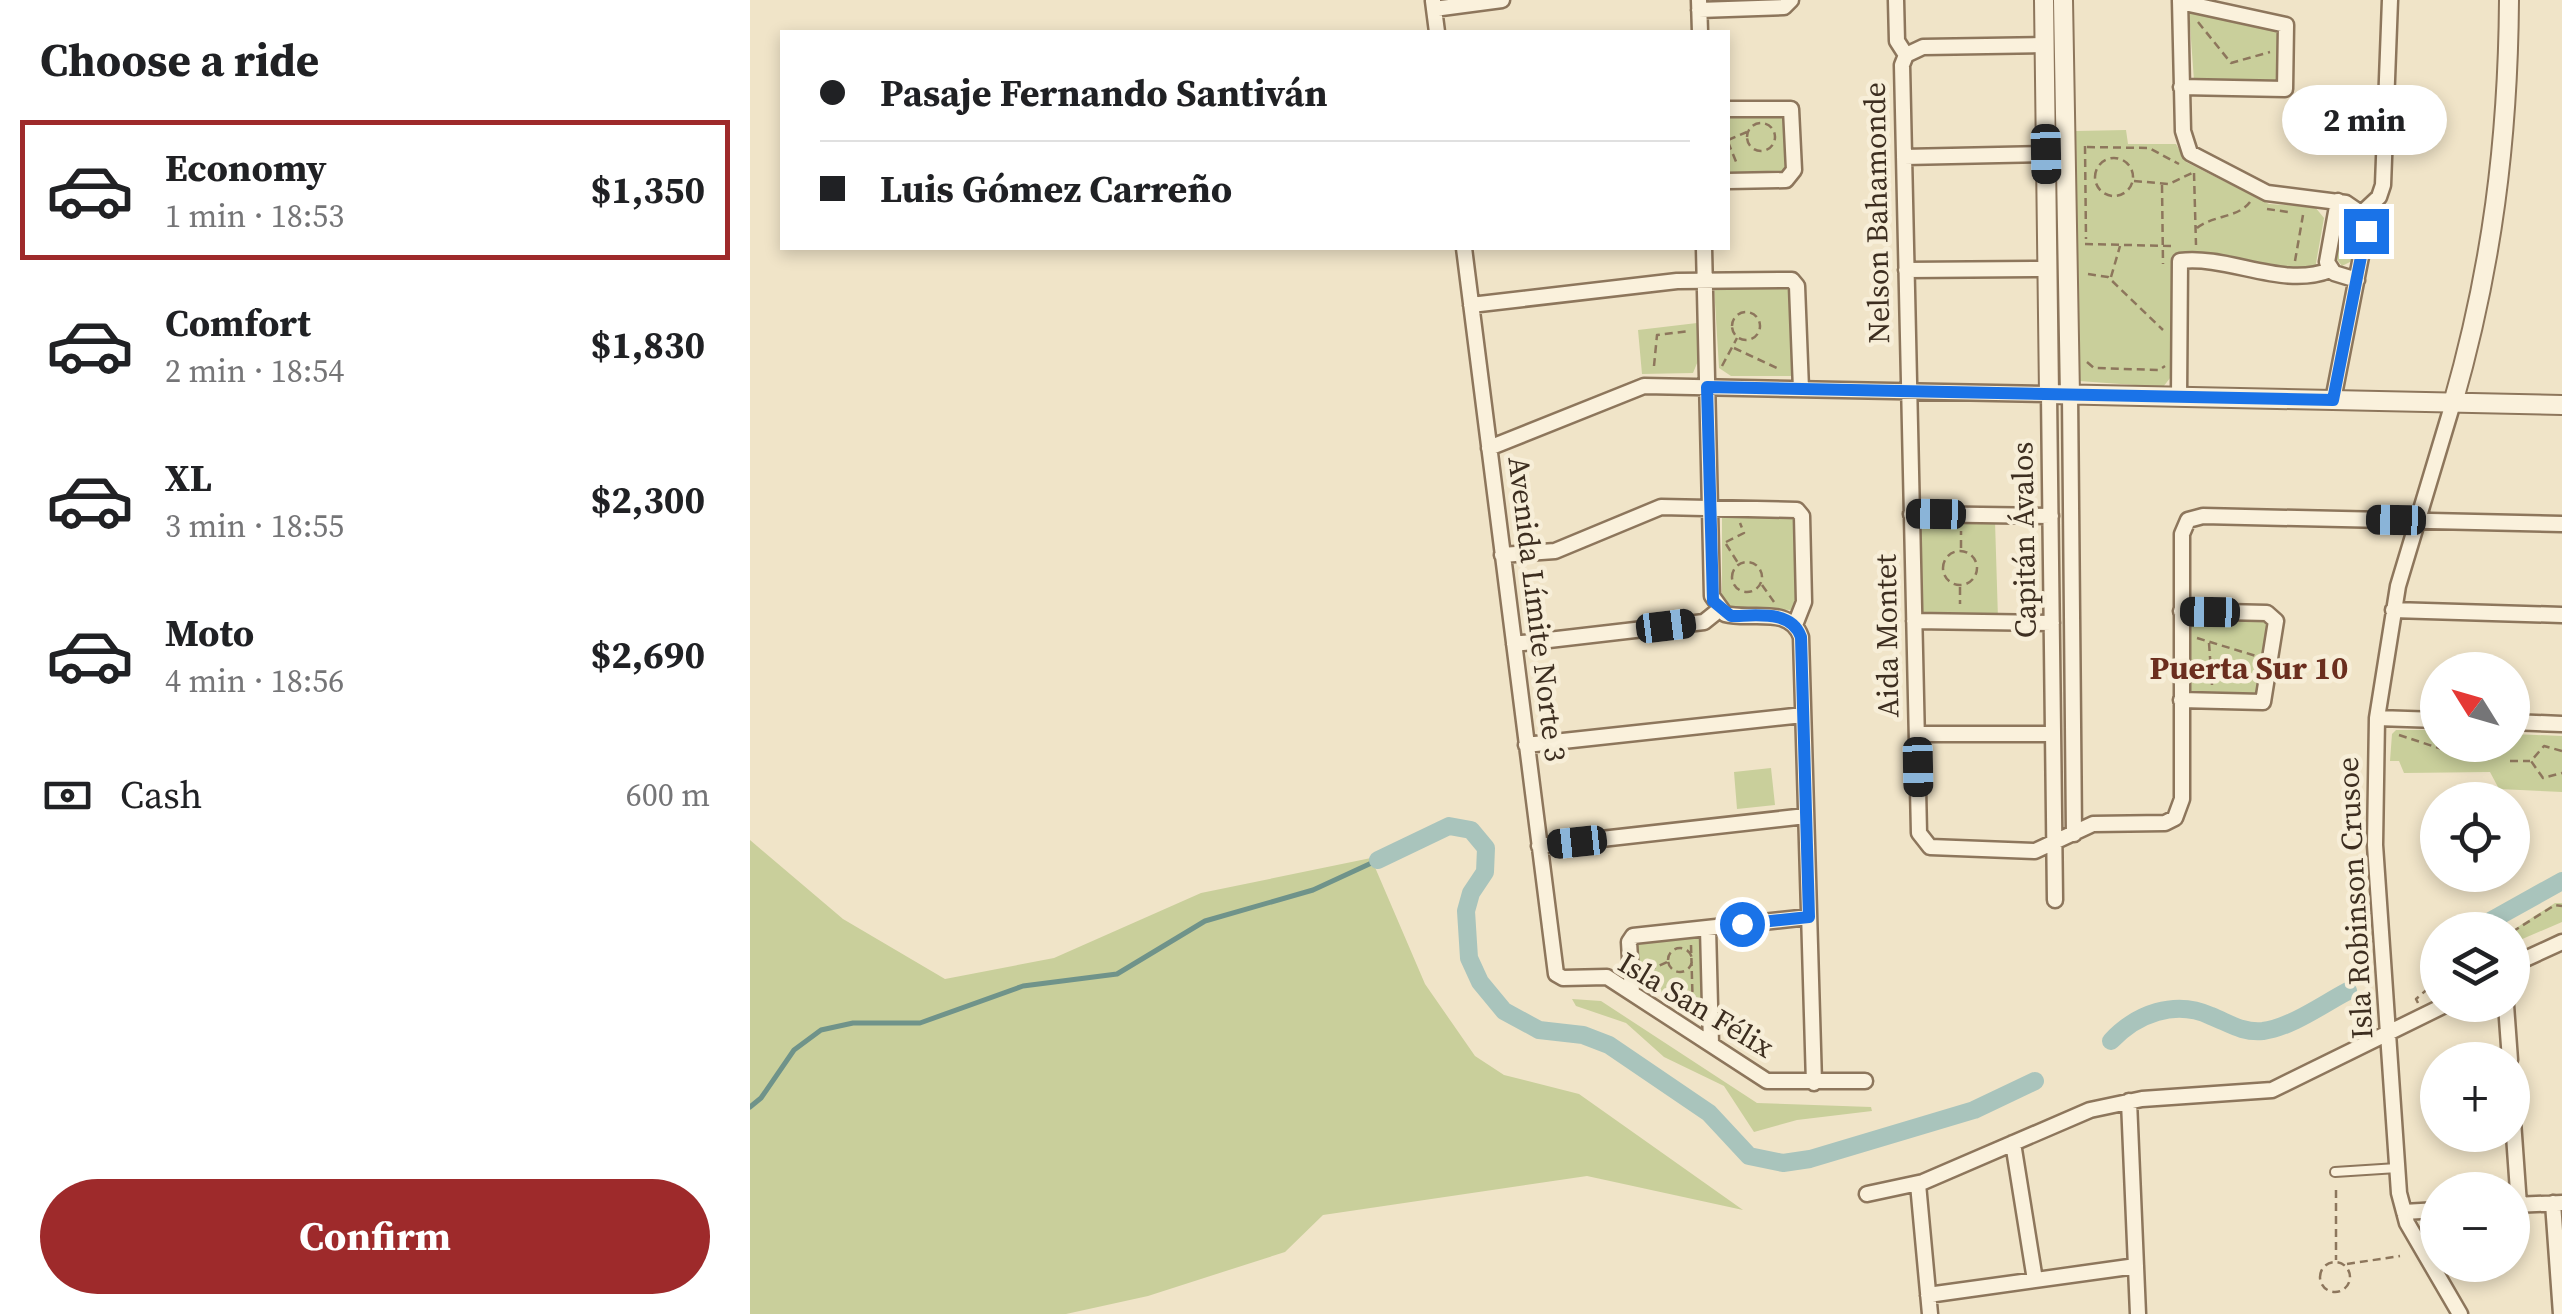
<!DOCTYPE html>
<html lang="en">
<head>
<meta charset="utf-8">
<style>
	:root { --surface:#fff; --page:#f6f6f6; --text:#202124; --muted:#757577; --line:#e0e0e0; --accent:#9e2a2b }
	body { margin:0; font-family:"Source Serif 4",serif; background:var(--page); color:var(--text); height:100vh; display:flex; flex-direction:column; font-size:38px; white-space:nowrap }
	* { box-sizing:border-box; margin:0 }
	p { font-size:32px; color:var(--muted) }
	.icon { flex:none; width:55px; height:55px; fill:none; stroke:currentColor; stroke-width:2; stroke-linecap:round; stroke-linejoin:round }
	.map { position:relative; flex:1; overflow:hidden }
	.panel { display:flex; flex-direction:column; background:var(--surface); width:750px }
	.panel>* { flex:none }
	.guide { position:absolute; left:30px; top:30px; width:950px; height:220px; border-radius:0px; box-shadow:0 5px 15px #0003; display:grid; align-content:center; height:220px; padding:0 40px; background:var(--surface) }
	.needle { width:65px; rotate:307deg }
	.fabs { position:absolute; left:1670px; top:652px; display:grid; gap:20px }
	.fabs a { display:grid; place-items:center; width:110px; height:110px; border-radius:50%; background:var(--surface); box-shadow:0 5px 15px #0003; font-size:50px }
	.end { position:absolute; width:45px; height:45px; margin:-22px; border:12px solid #1a73e8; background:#fff; box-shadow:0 0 0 5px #fff }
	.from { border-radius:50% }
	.bubble { position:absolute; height:70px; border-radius:35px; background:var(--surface); box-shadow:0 5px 15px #0003; font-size:32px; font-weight:700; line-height:70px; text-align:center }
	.car { position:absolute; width:30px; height:60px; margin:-30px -15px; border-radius:12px; box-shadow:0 0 8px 2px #0007; background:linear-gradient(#222 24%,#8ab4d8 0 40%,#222 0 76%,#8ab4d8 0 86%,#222 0) }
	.guide b { display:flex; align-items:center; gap:35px; height:95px; font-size:38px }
	.guide b+b { border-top:2px solid var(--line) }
	.guide i { width:25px; height:25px; background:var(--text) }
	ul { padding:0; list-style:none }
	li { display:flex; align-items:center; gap:30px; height:140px; margin:0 20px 15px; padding:0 20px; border:5px solid transparent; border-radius:0px }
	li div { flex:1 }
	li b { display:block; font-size:38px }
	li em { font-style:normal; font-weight:700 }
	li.selected { border-color:var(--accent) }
	li>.icon { width:90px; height:90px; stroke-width:1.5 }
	h2 { padding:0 40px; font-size:45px; line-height:120px }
	.pay { display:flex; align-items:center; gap:25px; height:110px; padding:0 40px; font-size:38px }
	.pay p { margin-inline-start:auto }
	.cta { display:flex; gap:20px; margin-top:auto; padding:20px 40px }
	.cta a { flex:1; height:115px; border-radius:60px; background:var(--accent); color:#fff; font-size:40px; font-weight:700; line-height:115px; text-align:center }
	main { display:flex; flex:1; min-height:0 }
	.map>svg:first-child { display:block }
	.green { fill:#c9cf9b }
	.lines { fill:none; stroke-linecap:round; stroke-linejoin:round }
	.stream { stroke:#6f938a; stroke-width:5 }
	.canal { stroke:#a9c4bc; stroke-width:18 }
	.service-casing { stroke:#8d765c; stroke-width:12 }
	.minor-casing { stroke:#8d765c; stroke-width:19 }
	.tertiary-casing { stroke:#8d765c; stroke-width:22 }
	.path { stroke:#8d765c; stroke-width:2.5; stroke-dasharray:8 5; stroke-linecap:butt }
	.service { stroke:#faf1dc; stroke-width:8 }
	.minor { stroke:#faf1dc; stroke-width:14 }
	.tertiary { stroke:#faf1dc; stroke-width:18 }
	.route { stroke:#1a73e8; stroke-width:12 }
	.labels { text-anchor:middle; stroke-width:9; stroke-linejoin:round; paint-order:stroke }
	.street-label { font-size:30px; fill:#3d2e20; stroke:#f7eed8 }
	.neighbourhood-label { font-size:32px; font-weight:bold; fill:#6b2e1e; stroke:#f7eed8 }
</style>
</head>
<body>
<main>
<section class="panel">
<h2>Choose a ride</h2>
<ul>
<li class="selected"><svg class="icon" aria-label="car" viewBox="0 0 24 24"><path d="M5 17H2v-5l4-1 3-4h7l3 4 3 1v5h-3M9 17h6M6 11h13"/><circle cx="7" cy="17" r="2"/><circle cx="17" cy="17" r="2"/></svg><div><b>Economy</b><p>1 min · 18:53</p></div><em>$1,350</em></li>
<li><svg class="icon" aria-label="car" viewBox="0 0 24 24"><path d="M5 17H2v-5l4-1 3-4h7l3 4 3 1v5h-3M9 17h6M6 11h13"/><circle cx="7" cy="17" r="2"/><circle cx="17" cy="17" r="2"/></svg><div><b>Comfort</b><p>2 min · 18:54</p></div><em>$1,830</em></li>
<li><svg class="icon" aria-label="car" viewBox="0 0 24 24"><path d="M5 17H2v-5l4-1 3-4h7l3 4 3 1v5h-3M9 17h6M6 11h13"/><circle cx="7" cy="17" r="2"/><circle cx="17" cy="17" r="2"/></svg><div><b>XL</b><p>3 min · 18:55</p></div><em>$2,300</em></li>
<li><svg class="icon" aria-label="car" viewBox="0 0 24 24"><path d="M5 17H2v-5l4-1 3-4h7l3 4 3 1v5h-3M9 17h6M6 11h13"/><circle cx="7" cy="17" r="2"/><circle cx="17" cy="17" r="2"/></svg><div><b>Moto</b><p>4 min · 18:56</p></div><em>$2,690</em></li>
</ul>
<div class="pay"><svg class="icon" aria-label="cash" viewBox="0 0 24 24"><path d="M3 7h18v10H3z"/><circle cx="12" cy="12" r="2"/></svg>Cash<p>600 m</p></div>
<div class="cta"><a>Confirm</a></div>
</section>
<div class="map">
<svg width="1812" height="1314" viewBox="0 0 1812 1314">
	<rect width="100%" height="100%" fill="#f0e4c8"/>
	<path class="green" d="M1439 11 1531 31 1529 83 1444 81Z
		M978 112 1037 113 1039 173 978 177Z
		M1376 130 1378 144H1426L1436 162 1519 204 1565 207 1574 218 1565 269 1555 273 1476 256 1423 255 1424 373 1413 387 1329 381 1326 131Z
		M1603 215 1608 224 1602 261 1592 266 1585 257 1594 216Z
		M964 286H1041L1044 376H981L969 368Z
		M947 323 950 356 943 373 892 374 888 330Z
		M972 512 1046 516 1047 610 981 609 972 602Z
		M1177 520 1245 521 1248 619 1173 614 1169 535Z
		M1444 617 1520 619 1512 697 1440 694 1438 624Z
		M1646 730H1687L1688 745H1762L1763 734 1812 736V792L1749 789 1740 772 1654 773 1649 761H1640L1642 734Z
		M1021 768 1025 805 987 809 984 772Z
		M0 840 93 919 195 979 304 958 451 893 621 858 675 984 725 1056 754 1075 829 1094 993 1210 837 1176 573 1215 535 1252 398 1296 316 1314H0Z
		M1805 903H1812V922L1763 943V930Z
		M947 934 952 936 954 1026 885 977 884 942Z
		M822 999 851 1001 1007 1103 1121 1107 1122 1111 1047 1120 1004 1132 974 1086 914 1057 876 1023 826 1006Z"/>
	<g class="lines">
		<path class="stream" d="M0 1107 11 1098 44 1050 71 1030 103 1023H170L273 986 367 974 455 921 563 890 628 860"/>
		<path class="canal" d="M628 860 699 826 721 830 736 848 735 872 721 893 716 911 719 958 730 982 754 1011 789 1030 833 1035 859 1045 959 1113 999 1156 1033 1163 1060 1159 1224 1110 1285 1081
			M1724 930 1812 881
			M1686 953 1688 952
			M1361 1041C1386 1014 1425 999 1461 1016 1479 1023 1492 1033 1513 1031 1542 1027 1573 1004 1598 991"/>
		<defs>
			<path id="service" d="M1585 1172 1647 1168"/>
			<path id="minor" d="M949 0 950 32
				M1146 0 1147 41 1156 55
				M1430 0 1433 131 1440 153 1517 193 1596 203 1615 216 1616 231 1583 400
				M683 1 687 32
				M1430 2 1536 25 1535 89 1431 87
				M684 9 752 0
				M949 10 1034 7 1041 0
				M1294 45 1173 47 1156 55 1152 65 1169 833 1180 847 1285 851 1343 824 1415 823 1425 818 1432 799V534L1438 520 1453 516 1812 524
				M978 109H1041L1044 170 1036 180 978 181
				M1154 157 1297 154
				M1588 201 1577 262 1584 273 1607 280
				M1613 212 1629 197 1633 185 1640 0
				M714 248 806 974 813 978 857 977 1017 1081H1115
				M954 248 962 596 975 614C1000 621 1040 605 1051 637L1064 1083
				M1156 270 1298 269
				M721 305 927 281 1042 280 1047 286 1051 389
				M1320 395 1324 834
				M1429 397 1430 261C1479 255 1533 289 1580 270
				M1703 403 1648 586 1627 718 1625 845 1649 1193 1657 1223 1710 1314
				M739 448 894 386 1299 394 1305 900
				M1161 514 1301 516
				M752 555 805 551 911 507 1047 510 1052 516 1054 602 1045 625
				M1643 610 1812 615
				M1431 611 1517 613 1526 621 1513 702 1431 700
				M1164 621 1302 623
				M764 644 954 622 969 610
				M1627 718 1688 720
				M1762 722 1812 724
				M1167 734H1303
				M776 745 1053 715
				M789 846 1056 816
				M958 928 961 1044
				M1762 965 1812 942
				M882 992 879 942 883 936 1059 917
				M1756 1005 1760 1060
				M1379 1101 1388 1314
				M1762 1107 1769 1205
				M1263 1143 1285 1280
				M1168 1184 1180 1314
				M1117 1194 1173 1182 1340 1110 1392 1099 1522 1090 1695 1005
				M1803 1203 1811 1314
				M1763 1205 1812 1203
				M1654 1212 1688 1210
				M1178 1295 1386 1266"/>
			<path id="tertiary" d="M1294 0 1299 394 1812 405
				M1313 0 1320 395
				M1703 403C1742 267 1758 141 1759 0"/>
		</defs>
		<use href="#service" class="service-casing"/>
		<use href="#minor" class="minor-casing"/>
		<use href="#tertiary" class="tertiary-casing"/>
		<path class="path" d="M1448 22 1481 63 1520 52
			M997 137a14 14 0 1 1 28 0a14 14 0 1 1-28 0Z
			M978 140 997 132
			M978 142 987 164
			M1335 146 1336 239
			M1337 147 1399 148 1429 164
			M1345 177a19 19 0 1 1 38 0a19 19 0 1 1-38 0Z
			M1444 173 1446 245
			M1384 181 1419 184 1442 173
			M1412 185 1413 264
			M1517 209 1538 212
			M1447 228C1463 215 1488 218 1500 202
			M1335 244 1422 246
			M1545 261 1553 215
			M1338 274 1358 277 1413 330
			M1361 277 1370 246
			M982 326a14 14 0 1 1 28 0a14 14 0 1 1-28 0Z
			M984 348 1029 369
			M1337 362 1344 368 1409 370 1415 366
			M904 366 907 335 939 331
			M972 366 987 338
			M976 542 994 533 990 523
			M976 544 988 563
			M1211 548V531
			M1193 568a17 17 0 1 1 34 0a17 17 0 1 1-34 0Z
			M982 577a15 15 0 1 1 30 0a15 15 0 1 1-30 0Z
			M1012 585 1024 602
			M1210 587V604
			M1447 638 1506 656
			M1459 643 1462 685
			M1463 675 1499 680
			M1649 735 1716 757 1739 759
			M1812 751 1794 746 1781 761 1793 778 1812 773
			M1760 761H1780
			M1762 932 1805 905 1812 906
			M941 945 943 1012
			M918 960a12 12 0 1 1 24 0a12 12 0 1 1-24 0Z
			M898 971 917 962
			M1668 1003 1666 999 1688 980
			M1586 1190V1260
			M1570 1277a15 15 0 1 1 30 0a15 15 0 1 1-30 0Z
			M1597 1264 1650 1256"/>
		<use href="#service" class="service"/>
		<use href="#minor" class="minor"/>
		<use href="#tertiary" class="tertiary"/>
	</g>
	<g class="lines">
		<path class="route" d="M992 924 1059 917 1051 637C1041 609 1005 616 981 616L963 601 957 387 1583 400 1616 231"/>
	</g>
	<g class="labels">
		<g class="street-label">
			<text transform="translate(1127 213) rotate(-91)" y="10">Nelson Bahamonde</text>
			<text transform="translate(1274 540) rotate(-91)" y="10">Capitán Ávalos</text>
			<text transform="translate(787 609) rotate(83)" y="10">Avenida Límite Norte 3</text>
			<text transform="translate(1137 636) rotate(-91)" y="10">Aida Montet</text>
			<text transform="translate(1605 898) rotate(-93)" y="10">Isla Robinson Crusoe</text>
			<text transform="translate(946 1005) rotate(31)" y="10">Isla San Félix</text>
		</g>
		<g class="neighbourhood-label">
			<text x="1499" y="679">Puerta Sur 10</text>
		</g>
	</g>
</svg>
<div class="fabs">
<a><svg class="needle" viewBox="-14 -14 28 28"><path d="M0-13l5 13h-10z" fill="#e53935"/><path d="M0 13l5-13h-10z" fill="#757577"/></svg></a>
<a><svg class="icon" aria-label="locate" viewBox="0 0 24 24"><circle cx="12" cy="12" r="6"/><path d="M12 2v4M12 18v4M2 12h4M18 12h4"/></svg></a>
<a><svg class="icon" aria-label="layers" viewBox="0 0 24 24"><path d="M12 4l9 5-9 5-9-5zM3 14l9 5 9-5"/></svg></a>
<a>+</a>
<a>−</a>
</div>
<i class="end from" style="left:992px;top:924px"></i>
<i class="end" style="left:1616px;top:231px"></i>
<div class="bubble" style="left:1532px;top:85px;width:165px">2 min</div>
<i class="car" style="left:1296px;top:154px;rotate:179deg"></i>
<i class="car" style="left:1186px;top:514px;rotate:271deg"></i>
<i class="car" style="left:1646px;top:520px;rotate:271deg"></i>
<i class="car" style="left:1460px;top:612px;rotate:271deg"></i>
<i class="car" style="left:916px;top:626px;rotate:83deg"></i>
<i class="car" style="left:1168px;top:767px;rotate:179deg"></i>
<i class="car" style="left:827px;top:842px;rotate:264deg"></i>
<div class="guide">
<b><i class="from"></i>Pasaje Fernando Santiván</b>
<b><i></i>Luis Gómez Carreño</b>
</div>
</div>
</main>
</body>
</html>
